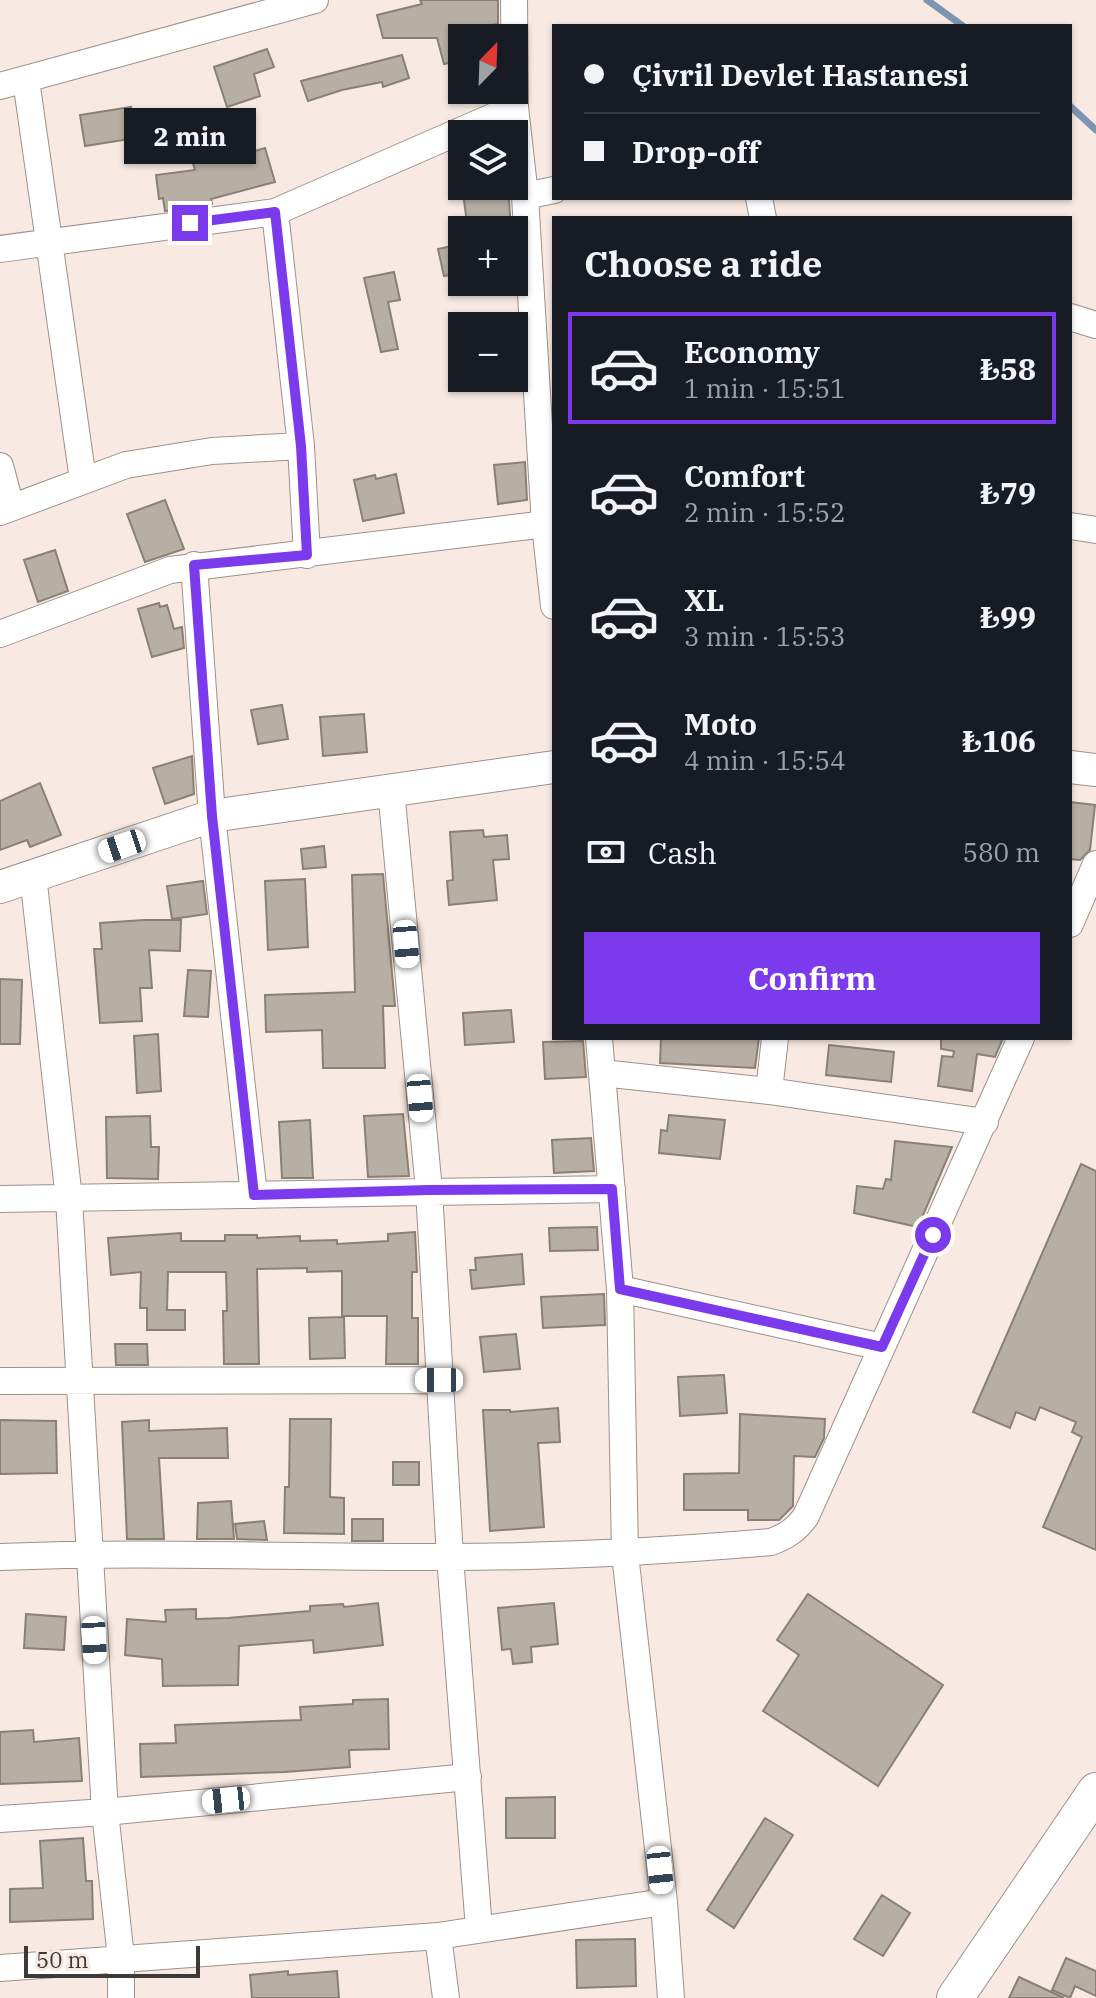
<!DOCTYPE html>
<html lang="en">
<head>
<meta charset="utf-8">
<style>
	:root { --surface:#171b24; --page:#20242c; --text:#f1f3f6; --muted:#9ea1a6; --line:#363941; --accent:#7c3aed }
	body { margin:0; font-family:"IBM Plex Serif",serif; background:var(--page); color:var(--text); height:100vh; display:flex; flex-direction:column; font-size:30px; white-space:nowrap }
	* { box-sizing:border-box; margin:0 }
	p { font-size:26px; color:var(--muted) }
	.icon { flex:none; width:44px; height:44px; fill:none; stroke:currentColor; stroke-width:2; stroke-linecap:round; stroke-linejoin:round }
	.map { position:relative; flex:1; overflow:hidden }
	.panel { position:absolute; left:552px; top:216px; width:520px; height:824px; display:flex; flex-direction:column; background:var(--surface); border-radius:0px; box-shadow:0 2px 6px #0004 }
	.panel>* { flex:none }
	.hud { position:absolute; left:552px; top:24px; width:520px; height:176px; border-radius:0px; box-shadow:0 2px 6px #0004; display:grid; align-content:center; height:176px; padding:0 32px; background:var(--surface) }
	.needle { width:52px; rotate:23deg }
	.tools { position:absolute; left:448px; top:24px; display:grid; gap:16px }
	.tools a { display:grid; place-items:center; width:80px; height:80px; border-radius:0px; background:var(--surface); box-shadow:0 2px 6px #0004; font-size:40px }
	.scale { position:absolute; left:24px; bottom:20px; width:176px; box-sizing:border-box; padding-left:8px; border:4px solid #3e3936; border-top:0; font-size:22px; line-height:28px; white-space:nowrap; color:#3e3936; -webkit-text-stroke:6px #f8eae2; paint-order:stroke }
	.end { position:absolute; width:36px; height:36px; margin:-18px; border:10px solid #7c3aed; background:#fff; box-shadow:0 0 0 4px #fff }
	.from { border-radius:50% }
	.bubble { position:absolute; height:56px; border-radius:0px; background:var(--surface); box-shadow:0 2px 6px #0004; font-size:26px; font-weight:700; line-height:56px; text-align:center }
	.car { position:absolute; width:24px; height:48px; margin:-24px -12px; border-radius:10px; box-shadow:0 0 6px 2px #0007; background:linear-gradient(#fff 24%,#345 0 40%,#fff 0 76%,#345 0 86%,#fff 0) }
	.hud b { display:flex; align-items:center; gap:28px; height:76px; font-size:30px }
	.hud b+b { border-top:2px solid var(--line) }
	.hud i { width:20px; height:20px; background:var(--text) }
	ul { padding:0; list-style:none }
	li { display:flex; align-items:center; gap:24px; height:112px; margin:0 16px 12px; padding:0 16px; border:4px solid transparent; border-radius:0px }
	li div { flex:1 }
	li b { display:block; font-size:30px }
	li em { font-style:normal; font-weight:700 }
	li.current { border-color:var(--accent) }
	li>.icon { width:72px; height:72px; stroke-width:1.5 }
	h2 { padding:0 32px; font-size:36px; line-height:96px }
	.pay { display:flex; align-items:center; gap:20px; height:88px; padding:0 32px; font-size:30px }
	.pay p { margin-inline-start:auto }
	.button { display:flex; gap:16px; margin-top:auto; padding:16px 32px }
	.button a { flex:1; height:92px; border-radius:0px; background:var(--accent); color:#fff; font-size:32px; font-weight:700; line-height:92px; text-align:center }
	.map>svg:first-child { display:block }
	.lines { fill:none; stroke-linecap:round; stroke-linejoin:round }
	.stream { stroke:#7c96b1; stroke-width:7 }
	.building { fill:#b8afa4; stroke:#898076; stroke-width:2 }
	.minor-casing { stroke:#9e918a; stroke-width:28 }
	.tertiary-casing { stroke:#9e918a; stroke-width:34 }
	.secondary-casing { stroke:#9e918a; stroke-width:38 }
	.minor { stroke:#fff; stroke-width:26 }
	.tertiary { stroke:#fff; stroke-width:32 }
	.secondary { stroke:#fff; stroke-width:36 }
	.route { stroke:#7c3aed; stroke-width:10 }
</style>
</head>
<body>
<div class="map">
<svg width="1096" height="1998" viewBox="0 0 1096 1998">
	<rect width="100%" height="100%" fill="#f8eae2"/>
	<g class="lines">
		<path class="stream" d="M927 0 963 26
			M1070 106 1096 130"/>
	</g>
	<path class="building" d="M420 0H498V24L465 29 468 38H462V60L444 64 437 38H383L377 15 422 4Z
		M267 49 274 67 254 74 260 96 227 107 214 67Z
		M402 55 409 78 383 87 382 82 342 90 308 101 301 81Z
		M131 107 136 138 85 146 80 115Z
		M208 133 217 162 265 148 275 182 211 199 212 204 165 211 163 198 159 199 156 175 195 170 186 139Z
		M462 186H508L511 230H468Z
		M462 244V273L444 276 438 249Z
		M394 272 400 300 388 302 398 349 381 352 364 278Z
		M525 462 527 500 498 504 494 465Z
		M396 474 404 513 363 521 354 480 375 475 376 479Z
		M165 500 184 549 145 562 127 514Z
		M55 550 68 591 38 602 24 560Z
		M159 603 160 607 167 605 174 629 182 627 184 648 152 657 138 609Z
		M282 705 288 739 258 744 251 710Z
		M364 714 367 752 323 756 320 717Z
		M192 756 194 794 165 804 153 768Z
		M40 783 61 835 30 847 27 840 0 850V801Z
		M1070 802 1095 805 1090 850 1080 860 1070 859Z
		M483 830 484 837 507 835 509 859 493 860 497 900 449 905 447 881 453 880 450 832Z
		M324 846 326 867 303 869 301 849Z
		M383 874 395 1006H383L385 1068H323L322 1030 266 1032 265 995 355 992 352 875Z
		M305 879 308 947 268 950 265 881Z
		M203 881 207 914 172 919 167 886Z
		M144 920H181L180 951 149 950 152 988H140L142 1021 100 1023 94 949H102L100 923Z
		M188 970 211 971 208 1017 184 1016Z
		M0 979 22 980 20 1044H0Z
		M511 1010 514 1042 465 1045 463 1013Z
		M158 1034 161 1091 137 1093 134 1036Z
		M661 1038H759L755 1068 660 1063Z
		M941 1038H1003L995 1057 977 1054 972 1091 938 1086 942 1056 953 1057 954 1051 941 1049Z
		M583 1041 586 1077 545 1079 543 1042Z
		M829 1045 894 1052 891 1082 826 1075Z
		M403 1114 409 1176 368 1177 364 1116Z
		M669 1115 725 1120 720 1159 659 1153 661 1130 667 1131Z
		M150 1116 151 1147H159L158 1179 107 1178 106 1117Z
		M310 1120 313 1178H282L279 1122Z
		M591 1138 594 1171 554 1173 552 1140Z
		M895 1141 952 1147 918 1227 854 1213 857 1186 883 1189 886 1179 891 1180Z
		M1081 1164 1096 1171V1550L1043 1527 1082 1437 1072 1432 1076 1422 1040 1407 1035 1420 1016 1412 1010 1428 973 1412Z
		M597 1227 598 1250 550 1251 549 1228Z
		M415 1232 417 1272H412V1318H418V1364H386L387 1316H342V1271L307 1272V1268L257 1269 259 1364H224L223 1311H227L226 1272H168L167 1310H185V1330H147V1308H140L141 1272 111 1275 108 1238 181 1233V1241H225V1235H257V1238L300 1236V1241L337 1240V1244L388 1241V1234Z
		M522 1254 524 1284 472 1289 470 1270H476L475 1258Z
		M604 1294 605 1325 543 1328 541 1297Z
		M344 1317 345 1358 310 1359 309 1318Z
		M516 1334 520 1369 484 1372 480 1337Z
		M115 1344H147L148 1365H116Z
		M724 1375 727 1413 680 1416 678 1377Z
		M558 1408 560 1442 538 1443 544 1527 490 1531 483 1410H510V1412Z
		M740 1414 825 1419 824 1438 815 1457 794 1456 793 1506 779 1520H748V1510H684V1474L739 1473Z
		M290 1419H331L330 1497 344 1498V1534L284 1533 285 1487H289Z
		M0 1420 56 1421 57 1473 0 1474Z
		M149 1420V1431L227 1428 228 1458H159L164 1539H127L122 1422Z
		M393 1462H419V1485H393Z
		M231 1501 234 1539H197L198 1503Z
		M352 1519H383V1541H352Z
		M264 1521 267 1540 237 1539 235 1524Z
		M808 1594 943 1685 878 1786 763 1711 799 1655 777 1640Z
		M378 1603 383 1645 314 1653 313 1640 239 1646 238 1685 163 1686 162 1659 125 1655 127 1619 166 1622 165 1610 196 1609V1619L228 1618 310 1611V1606L343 1604 344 1607Z
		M554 1603 558 1644 531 1647 532 1662 513 1664 511 1649 502 1650 498 1608Z
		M26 1614 66 1617 64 1650 24 1648Z
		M388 1699 389 1749 349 1750 350 1767 285 1772 141 1777 140 1744 176 1743 175 1725 301 1720 300 1707 353 1704V1700Z
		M33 1730 34 1742 79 1738 82 1781 0 1784V1732Z
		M555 1797V1838H506V1798Z
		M765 1818 793 1835 734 1928 707 1910Z
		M83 1838 86 1881H92L93 1919 10 1922V1889L43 1888 40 1841Z
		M882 1895 910 1913 883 1956 854 1939Z
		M635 1939 636 1986 577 1988 576 1940Z
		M1066 1958 1096 1971V1996L1075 1986 1070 1998 1052 1990Z
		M288 1971V1975L337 1971 339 1998H252L250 1975Z
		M1019 1977 1064 1998H1009Z"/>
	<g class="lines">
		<defs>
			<path id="minor" d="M514 0 515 107 525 196 545 525 554 606
				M26 80 83 480
				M0 86 315 0
				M525 196 554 190
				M759 198 763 218
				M275 212 301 446 307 555
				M0 249 275 212 515 107
				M1070 317 1096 325
				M0 466 11 507
				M0 512 126 465 212 451 301 446
				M1070 526 1096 530
				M194 565 212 816 254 1195
				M0 634 170 570 554 523
				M391 790 429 1190 450 1557 479 1929
				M33 875 69 1199 105 1812 121 1958V1998
				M1070 924 1096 864
				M599 1038 620 1289 625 1554 664 1902 671 1998
				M602 1073 769 1091 985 1122
				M769 1091 775 1038
				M0 1199 612 1189
				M620 1289 882 1347
				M0 1381 439 1380
				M0 1557C150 1551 300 1558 449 1557 557 1557 664 1551 771 1542 787 1536 796 1530 806 1516L1021 1038
				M0 1819 105 1812 468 1777
				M438 1936 446 1998
				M0 1968 438 1936 664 1902"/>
			<path id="tertiary" d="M1070 767 1096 770
				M0 887 212 816 554 767"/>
			<path id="secondary" d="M955 1998 1096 1791"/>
		</defs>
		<use href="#minor" class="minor-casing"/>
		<use href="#tertiary" class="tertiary-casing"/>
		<use href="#secondary" class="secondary-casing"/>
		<use href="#minor" class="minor"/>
		<use href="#tertiary" class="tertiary"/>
		<use href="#secondary" class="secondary"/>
	</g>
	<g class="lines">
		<path class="route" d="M190 223 275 212 301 446 307 555 194 565 212 816 254 1195 429 1190 612 1189 620 1289 882 1347 933 1235"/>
	</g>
</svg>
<div class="tools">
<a><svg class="needle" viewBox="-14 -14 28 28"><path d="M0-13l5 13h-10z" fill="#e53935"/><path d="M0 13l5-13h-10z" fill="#9ea1a6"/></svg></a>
<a><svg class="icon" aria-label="layers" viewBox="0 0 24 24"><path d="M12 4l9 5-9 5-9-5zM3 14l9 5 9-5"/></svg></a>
<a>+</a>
<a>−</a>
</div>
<div class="scale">50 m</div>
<i class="end from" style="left:933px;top:1235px"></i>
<i class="end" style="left:190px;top:223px"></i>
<div class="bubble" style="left:124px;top:108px;width:132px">2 min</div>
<i class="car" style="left:122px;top:846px;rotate:251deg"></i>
<i class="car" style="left:406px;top:944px;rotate:175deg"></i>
<i class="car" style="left:420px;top:1098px;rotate:175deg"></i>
<i class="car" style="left:439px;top:1380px;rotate:270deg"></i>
<i class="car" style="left:94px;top:1640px;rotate:177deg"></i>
<i class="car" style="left:226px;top:1800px;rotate:264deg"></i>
<i class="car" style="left:660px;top:1870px;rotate:174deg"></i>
<div class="hud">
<b><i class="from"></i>Çivril Devlet Hastanesi</b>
<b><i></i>Drop-off</b>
</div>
<section class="panel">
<h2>Choose a ride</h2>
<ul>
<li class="current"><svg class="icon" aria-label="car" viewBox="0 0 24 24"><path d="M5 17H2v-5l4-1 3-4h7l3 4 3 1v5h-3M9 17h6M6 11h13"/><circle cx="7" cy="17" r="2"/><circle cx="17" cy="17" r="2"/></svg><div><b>Economy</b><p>1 min · 15:51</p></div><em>₺58</em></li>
<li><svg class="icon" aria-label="car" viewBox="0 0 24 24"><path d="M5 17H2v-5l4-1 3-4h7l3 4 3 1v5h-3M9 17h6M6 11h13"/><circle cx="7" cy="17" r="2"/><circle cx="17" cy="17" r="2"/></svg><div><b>Comfort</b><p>2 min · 15:52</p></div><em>₺79</em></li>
<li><svg class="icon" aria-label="car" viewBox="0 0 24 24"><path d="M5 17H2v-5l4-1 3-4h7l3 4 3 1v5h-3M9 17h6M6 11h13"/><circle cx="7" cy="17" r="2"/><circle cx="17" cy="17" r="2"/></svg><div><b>XL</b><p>3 min · 15:53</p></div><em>₺99</em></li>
<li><svg class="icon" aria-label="car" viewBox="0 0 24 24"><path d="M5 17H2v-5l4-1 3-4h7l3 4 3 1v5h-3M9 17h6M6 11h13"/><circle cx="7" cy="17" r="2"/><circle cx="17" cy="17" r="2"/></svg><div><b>Moto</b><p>4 min · 15:54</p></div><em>₺106</em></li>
</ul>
<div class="pay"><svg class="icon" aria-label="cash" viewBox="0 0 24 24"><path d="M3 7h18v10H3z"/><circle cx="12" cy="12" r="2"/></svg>Cash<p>580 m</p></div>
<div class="button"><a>Confirm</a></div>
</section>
</div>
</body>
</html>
